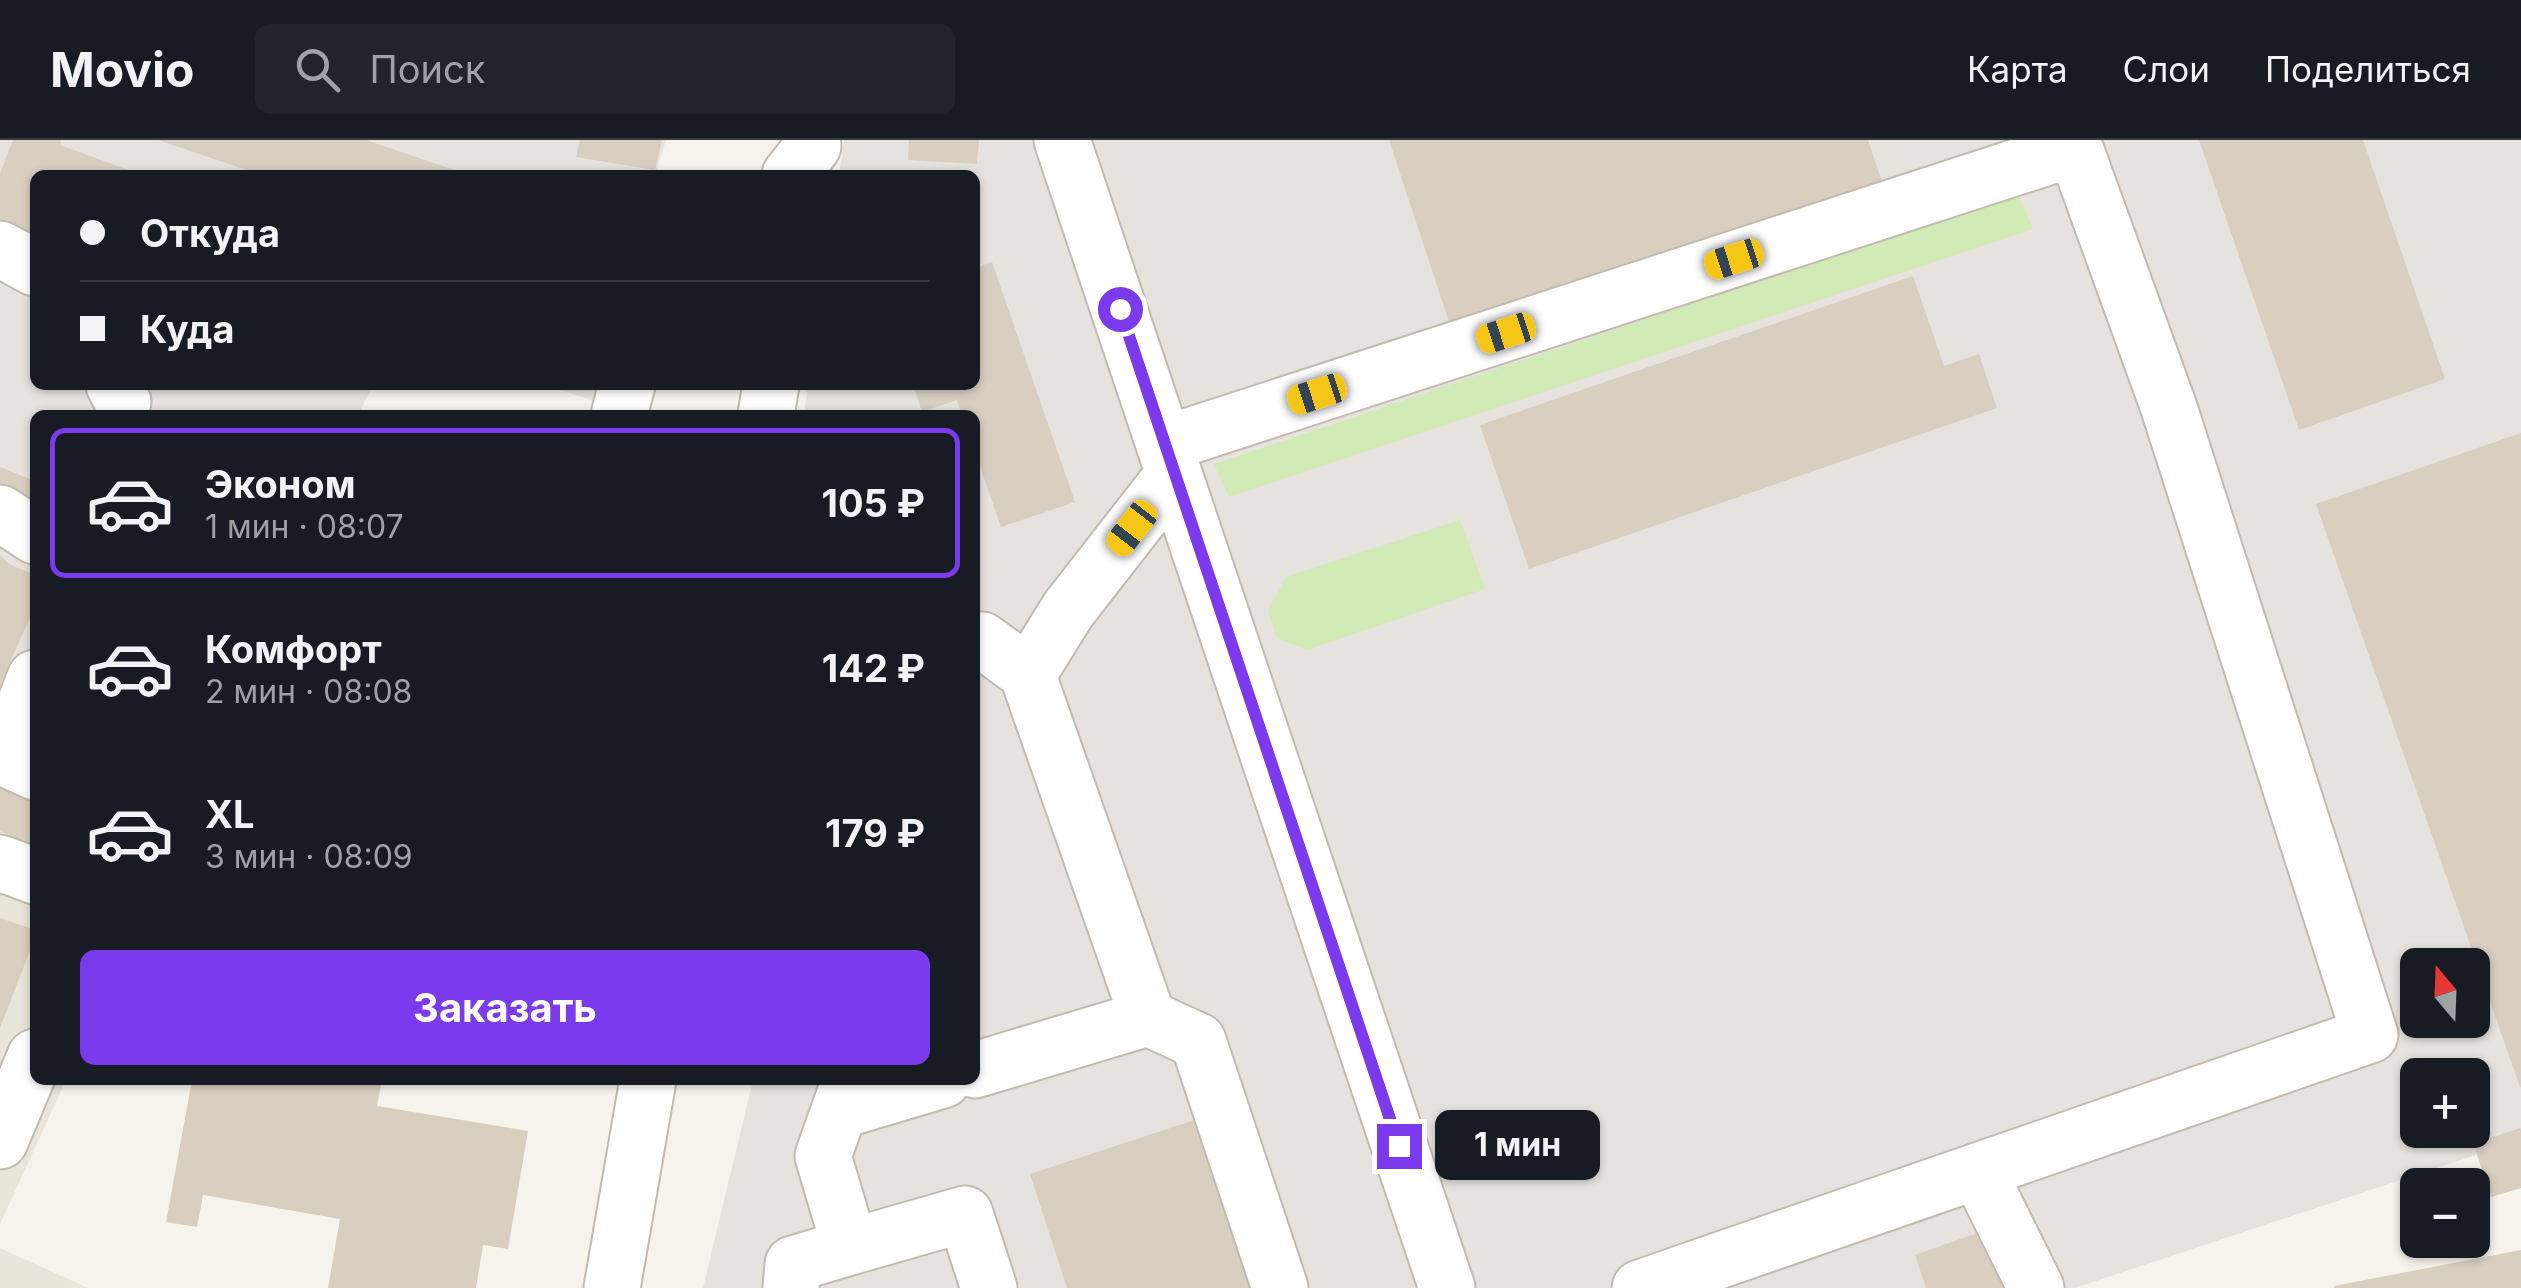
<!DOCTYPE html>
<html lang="ru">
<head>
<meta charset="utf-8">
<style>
	:root { --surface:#171b24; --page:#20242c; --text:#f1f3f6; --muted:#9ea1a6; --line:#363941; --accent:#7c3aed }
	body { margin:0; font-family:Inter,sans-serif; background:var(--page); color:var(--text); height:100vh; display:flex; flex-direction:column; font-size:38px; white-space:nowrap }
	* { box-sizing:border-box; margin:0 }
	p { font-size:32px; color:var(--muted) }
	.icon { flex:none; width:55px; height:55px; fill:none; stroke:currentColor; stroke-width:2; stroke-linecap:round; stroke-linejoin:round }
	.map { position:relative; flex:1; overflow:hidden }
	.side { position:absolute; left:30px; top:270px; width:950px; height:675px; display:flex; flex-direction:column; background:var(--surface); border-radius:15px; box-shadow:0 2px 8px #0004 }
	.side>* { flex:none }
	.banner { position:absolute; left:30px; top:30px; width:950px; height:220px; border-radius:15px; box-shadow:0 2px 8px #0004; display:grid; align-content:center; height:220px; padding:0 50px; background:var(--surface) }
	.needle { width:65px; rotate:341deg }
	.tools { position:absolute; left:2400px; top:808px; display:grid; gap:20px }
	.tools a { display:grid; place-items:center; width:90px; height:90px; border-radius:15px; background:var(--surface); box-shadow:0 2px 8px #0004; font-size:50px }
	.end { position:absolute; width:45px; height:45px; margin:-22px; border:12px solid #7c3aed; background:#fff; box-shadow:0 0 0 5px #fff }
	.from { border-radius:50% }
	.bubble { position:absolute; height:70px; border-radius:15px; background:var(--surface); box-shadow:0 2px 8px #0004; font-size:32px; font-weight:700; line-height:70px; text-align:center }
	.car { position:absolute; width:30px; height:60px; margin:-30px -15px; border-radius:12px; box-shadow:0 0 8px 2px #0007; background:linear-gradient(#f5c518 24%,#345 0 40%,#f5c518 0 76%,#345 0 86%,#f5c518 0) }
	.banner b { display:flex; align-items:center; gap:35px; height:95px; font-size:38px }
	.banner b+b { border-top:2px solid var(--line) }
	.banner i { width:25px; height:25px; background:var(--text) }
	ul { padding:18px 0 0; list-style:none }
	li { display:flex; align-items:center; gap:30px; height:150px; margin:0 20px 15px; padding:0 30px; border:5px solid transparent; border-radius:15px }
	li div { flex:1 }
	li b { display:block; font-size:38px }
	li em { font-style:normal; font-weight:700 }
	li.selected { border-color:var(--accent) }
	li>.icon { width:90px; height:90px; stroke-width:1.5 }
	.cta { display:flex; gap:20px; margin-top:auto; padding:20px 50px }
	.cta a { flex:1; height:115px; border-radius:15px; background:var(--accent); color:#fff; font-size:40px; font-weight:700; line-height:115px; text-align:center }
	header { display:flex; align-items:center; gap:60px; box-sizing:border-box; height:140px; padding:0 50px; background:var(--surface); border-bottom:2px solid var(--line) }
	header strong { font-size:48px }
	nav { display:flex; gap:55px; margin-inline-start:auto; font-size:35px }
	.search { width:700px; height:90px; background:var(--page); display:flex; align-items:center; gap:25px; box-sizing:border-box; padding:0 35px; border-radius:15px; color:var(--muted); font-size:38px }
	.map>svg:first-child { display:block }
	.residential { fill:#eae5da }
	.industrial { fill:#e6e2dd; fill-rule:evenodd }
	.green { fill:#d2eab5 }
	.parking { fill:#e5e3e0 }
	.building { fill:#d8cfc1 }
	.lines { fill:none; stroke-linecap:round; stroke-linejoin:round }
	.minor-casing { stroke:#c2bbae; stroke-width:59 }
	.minor { stroke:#fff; stroke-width:55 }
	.route { stroke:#7c3aed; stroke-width:12 }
</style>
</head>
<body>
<header>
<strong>Movio</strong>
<div class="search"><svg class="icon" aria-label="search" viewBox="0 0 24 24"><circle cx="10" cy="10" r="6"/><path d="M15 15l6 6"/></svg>Поиск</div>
<nav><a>Карта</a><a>Слои</a><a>Поделиться</a></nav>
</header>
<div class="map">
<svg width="2521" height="1148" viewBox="0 0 2521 1148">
	<rect width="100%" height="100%" fill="#f6f3ec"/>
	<path class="residential" d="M0 691 35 706V940H66L0 1084Z
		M0 1108 88 1148H0Z"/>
	<path class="industrial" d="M0 0H666L655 35H35V245H373L358 275H35V706L0 691Z
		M844 0H2521V1000L2075 1148H703L753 940H975V275H804L808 245H975V35H839ZM2418 825H2472V880H2418ZM2418 935H2472V990H2418Z
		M546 245H616L609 266Z"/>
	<path class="green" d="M2018 54 2033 89 1229 357 1214 324Z
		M1460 380 1485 449 1307 510 1277 498 1268 470 1286 437Z"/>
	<path class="parking" d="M2211 285 2427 927 1772 1148H1395L1217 622Z"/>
	<path class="building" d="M13 0H61L60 5 142 35H35V100L0 80V34Z
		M158 0H366L466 34 261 35Z
		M580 0H662L655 30 576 17Z
		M909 0H979L977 24 908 20Z
		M1389 0H1868L1885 51 1453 194Z
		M2199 0H2363L2445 239 2299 290Z
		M992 122 1075 362 1001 387 975 312V275H962L957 260 922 272 913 245H975V128Z
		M1913 136 1944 226 1979 214 1997 268 1529 429 1480 285Z
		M2521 293V947H2520L2316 364Z
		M0 327 35 341V377L0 355Z
		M0 415 9 424 35 435V466L0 545Z
		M0 644 35 659V706L0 691Z
		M0 778 35 790V798L0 888Z
		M192 940H382L377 966 528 991 508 1109 483 1105 476 1148H328L340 1079 203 1055 197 1087 166 1082Z
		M1210 975 1266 1148H1067L1030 1034Z
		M2521 988V1048L2491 1057 2473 1003Z
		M1991 1088 2012 1148H1926L1915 1115Z
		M2521 1110V1148H2334V1146Z"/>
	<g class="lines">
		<defs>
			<path id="minor" d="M1062 0 1447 1148
				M790 35 813 6
				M0 109 35 128
				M114 245 123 262
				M619 275 627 245
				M766 275 771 245
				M1165 304 2075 8
				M0 373 35 396
				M975 500H982L1027 533 1148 878 975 930
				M1032 528 1068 470 1174 334
				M35 538 4 618 35 632
				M0 723 35 736
				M1148 878 1198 901 1280 1148
				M850 940 823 1016 850 1107 965 1074 989 1148
				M839 971 943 940
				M0 1001 35 917
				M1978 1031 2036 1148
				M612 1148 648 940
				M791 1148 793 1124 850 1107
				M1640 1148 2370 895 2169 268 2072 0"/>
		</defs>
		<use href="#minor" class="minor-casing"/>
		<use href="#minor" class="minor"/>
	</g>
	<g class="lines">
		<path class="route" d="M1120 169 1399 1006"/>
	</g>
</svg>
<div class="tools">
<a><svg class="needle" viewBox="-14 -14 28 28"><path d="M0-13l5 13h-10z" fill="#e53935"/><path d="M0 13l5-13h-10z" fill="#9ea1a6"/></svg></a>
<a>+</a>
<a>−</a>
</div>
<i class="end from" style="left:1120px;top:169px"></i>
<i class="end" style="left:1399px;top:1006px"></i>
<div class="bubble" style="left:1435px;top:970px;width:165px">1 мин</div>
<i class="car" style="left:1734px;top:119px;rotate:252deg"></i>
<i class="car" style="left:1506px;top:193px;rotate:252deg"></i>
<i class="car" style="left:1317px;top:254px;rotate:252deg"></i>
<i class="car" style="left:1132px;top:388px;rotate:218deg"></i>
<div class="banner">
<b><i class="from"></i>Откуда</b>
<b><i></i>Куда</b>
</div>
<section class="side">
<ul>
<li class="selected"><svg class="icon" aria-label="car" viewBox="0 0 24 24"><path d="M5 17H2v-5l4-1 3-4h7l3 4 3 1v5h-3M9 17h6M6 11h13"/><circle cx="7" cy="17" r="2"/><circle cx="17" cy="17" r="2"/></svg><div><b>Эконом</b><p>1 мин · 08:07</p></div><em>105 ₽</em></li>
<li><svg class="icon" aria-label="car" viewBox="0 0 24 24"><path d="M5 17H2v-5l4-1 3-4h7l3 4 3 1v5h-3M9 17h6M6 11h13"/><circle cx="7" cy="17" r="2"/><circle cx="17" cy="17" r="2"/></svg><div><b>Комфорт</b><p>2 мин · 08:08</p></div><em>142 ₽</em></li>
<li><svg class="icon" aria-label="car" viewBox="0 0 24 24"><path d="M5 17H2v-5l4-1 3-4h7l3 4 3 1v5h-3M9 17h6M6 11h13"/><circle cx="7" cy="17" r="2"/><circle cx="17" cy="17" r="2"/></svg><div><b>XL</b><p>3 мин · 08:09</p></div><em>179 ₽</em></li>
</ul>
<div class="cta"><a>Заказать</a></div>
</section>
</div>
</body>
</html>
